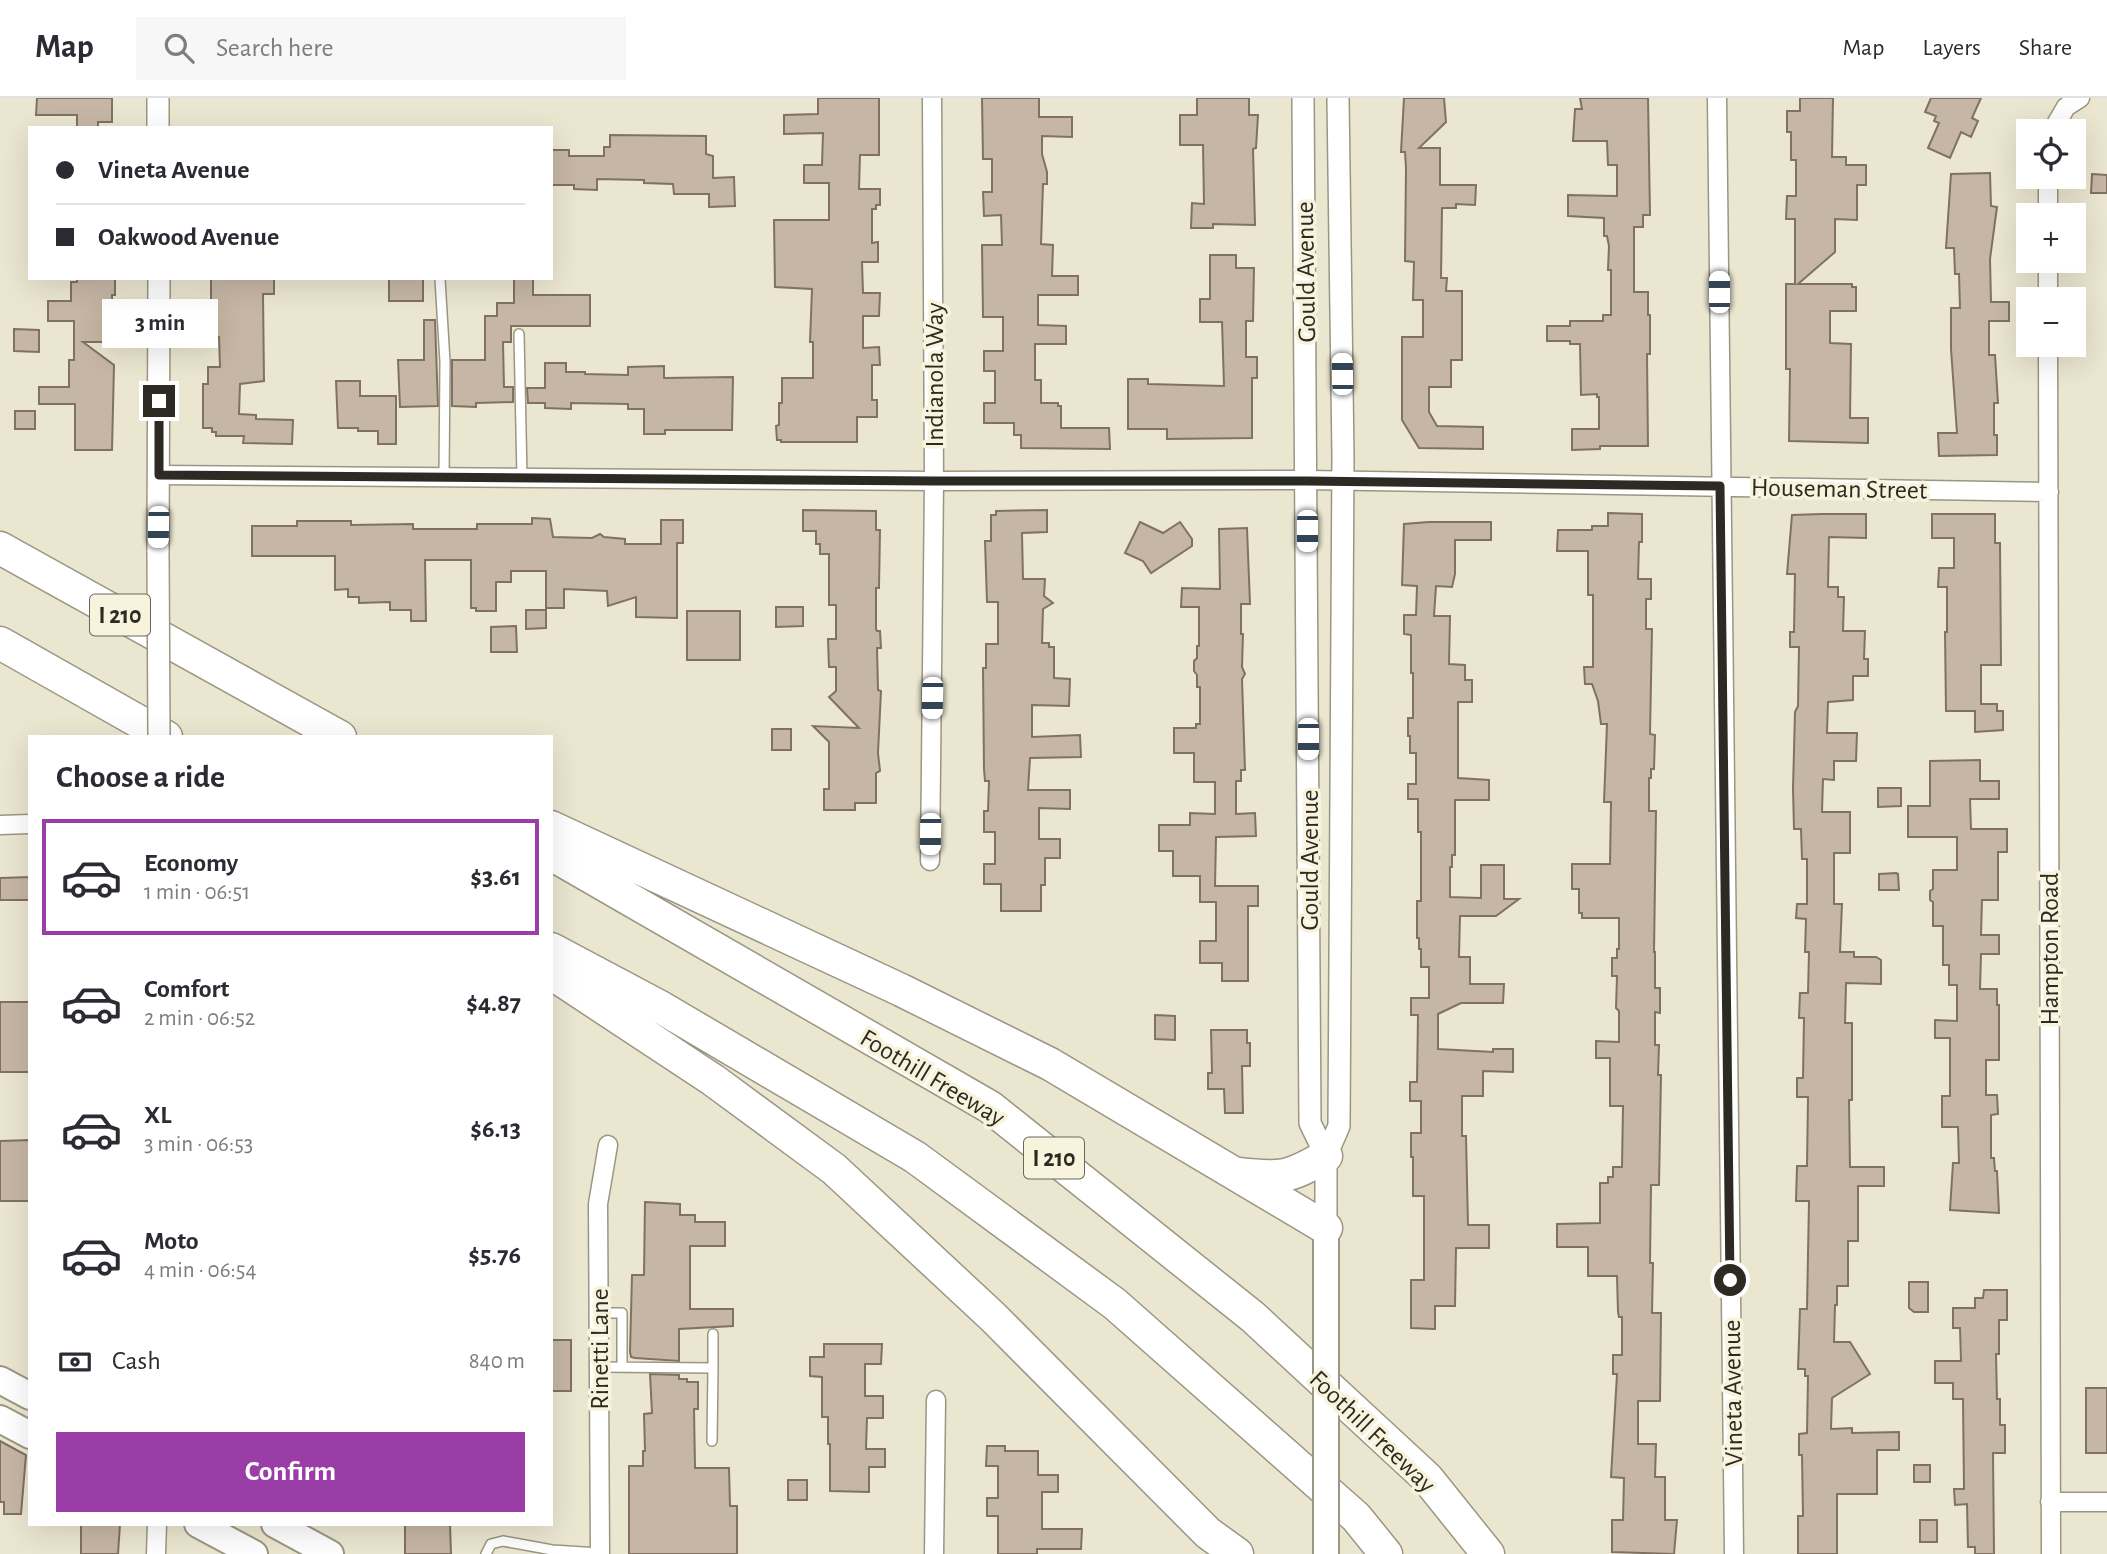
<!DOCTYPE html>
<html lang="en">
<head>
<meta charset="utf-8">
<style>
	:root { --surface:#fff; --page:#f7f7f7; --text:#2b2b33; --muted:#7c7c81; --line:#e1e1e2; --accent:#9a3da7 }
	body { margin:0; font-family:"Alegreya Sans",sans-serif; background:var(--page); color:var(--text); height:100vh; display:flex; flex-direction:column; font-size:26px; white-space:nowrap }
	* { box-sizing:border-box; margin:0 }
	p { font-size:23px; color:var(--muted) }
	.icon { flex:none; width:38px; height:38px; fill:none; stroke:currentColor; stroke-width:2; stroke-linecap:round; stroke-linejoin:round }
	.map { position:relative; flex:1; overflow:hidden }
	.side { position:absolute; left:28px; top:637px; width:525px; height:791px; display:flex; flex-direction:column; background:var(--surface); border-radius:0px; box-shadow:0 7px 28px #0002 }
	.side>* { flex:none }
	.hud { position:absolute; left:28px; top:28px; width:525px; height:154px; border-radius:0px; box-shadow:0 7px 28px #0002; display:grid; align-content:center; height:154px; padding:0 28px; background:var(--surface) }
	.buttons { position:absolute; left:2016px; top:21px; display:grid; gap:14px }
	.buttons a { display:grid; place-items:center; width:70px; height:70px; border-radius:0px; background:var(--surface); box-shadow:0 7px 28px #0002; font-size:35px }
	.end { position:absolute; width:32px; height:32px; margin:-16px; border:9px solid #2c2a22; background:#fff; box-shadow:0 0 0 4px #fff }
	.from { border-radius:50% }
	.bubble { position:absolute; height:49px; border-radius:0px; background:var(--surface); box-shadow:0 7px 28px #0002; font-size:23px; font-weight:600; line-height:49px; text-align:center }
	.car { position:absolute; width:21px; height:42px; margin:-21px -10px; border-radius:9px; box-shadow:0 0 5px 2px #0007; background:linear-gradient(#fff 24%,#345 0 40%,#fff 0 76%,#345 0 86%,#fff 0) }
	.hud b { display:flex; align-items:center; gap:24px; height:66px; font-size:26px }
	.hud b+b { border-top:2px solid var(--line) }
	.hud i { width:18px; height:18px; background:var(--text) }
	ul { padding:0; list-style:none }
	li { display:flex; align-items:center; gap:21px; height:116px; margin:0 14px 10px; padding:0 14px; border:4px solid transparent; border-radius:0px }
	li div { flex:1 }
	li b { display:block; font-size:26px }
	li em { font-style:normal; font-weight:600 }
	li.current { border-color:var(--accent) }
	li>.icon { width:63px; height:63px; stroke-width:1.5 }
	h2 { padding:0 28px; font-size:32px; line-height:84px }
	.pay { display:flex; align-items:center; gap:18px; height:77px; padding:0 28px; font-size:26px }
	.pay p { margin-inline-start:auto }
	.action { display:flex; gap:14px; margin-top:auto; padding:14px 28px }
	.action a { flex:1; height:80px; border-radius:0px; background:var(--accent); color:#fff; font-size:28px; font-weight:600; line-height:80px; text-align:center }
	header { display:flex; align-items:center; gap:42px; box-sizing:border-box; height:98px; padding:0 35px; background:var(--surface); border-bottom:2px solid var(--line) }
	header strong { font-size:33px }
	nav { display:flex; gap:38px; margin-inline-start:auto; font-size:24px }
	.search { width:490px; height:63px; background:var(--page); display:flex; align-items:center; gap:18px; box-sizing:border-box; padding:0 24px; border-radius:0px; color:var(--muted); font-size:26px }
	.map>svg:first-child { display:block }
	.building { fill:#c6b6a5; stroke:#807161; stroke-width:2 }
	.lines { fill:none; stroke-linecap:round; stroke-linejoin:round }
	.service-casing { stroke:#9b9682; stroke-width:12 }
	.minor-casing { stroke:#9b9682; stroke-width:21 }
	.tertiary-casing { stroke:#9b9682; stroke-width:24 }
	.secondary-casing { stroke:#9b9682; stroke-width:28 }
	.primary-casing { stroke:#9b9682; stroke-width:30 }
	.motorway-casing { stroke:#9b9682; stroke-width:35 }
	.service { stroke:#fff; stroke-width:9 }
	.minor { stroke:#fff; stroke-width:18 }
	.tertiary { stroke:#fff; stroke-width:21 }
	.secondary { stroke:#fff; stroke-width:24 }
	.primary { stroke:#fff; stroke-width:26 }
	.motorway { stroke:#fff; stroke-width:32 }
	.tertiary-bridge-casing { stroke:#9b9682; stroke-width:24; stroke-linecap:butt }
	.secondary-bridge-casing { stroke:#9b9682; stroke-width:28; stroke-linecap:butt }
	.tertiary-bridge { stroke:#fff; stroke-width:21 }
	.secondary-bridge { stroke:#fff; stroke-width:24 }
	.route { stroke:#2c2a22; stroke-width:9 }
	.labels { text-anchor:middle; stroke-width:7; stroke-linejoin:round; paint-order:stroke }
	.shield { fill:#f8f3dd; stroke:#69665a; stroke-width:2 }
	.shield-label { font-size:24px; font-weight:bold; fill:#2c2a22 }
	.street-label { font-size:26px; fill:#2c2a22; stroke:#f8f3dd }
</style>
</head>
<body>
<header>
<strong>Map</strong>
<div class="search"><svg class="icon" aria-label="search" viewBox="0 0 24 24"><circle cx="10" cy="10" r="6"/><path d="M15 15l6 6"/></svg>Search here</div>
<nav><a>Map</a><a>Layers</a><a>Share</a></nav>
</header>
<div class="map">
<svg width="2107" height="1456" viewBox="0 0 2107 1456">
	<rect width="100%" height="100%" fill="#ebe6d0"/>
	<path class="building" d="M37 0H112V24H98V30H77V17H36Z
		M818 0H879V57H860L859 91H880V107H876V111H872V145L878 144V164H862L863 195H880L879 218H863V250L879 249 880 267H872V302H877V319H857V344H781V342H777L776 328 779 327V305H782V280H813V244H810L812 191 775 189 774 122H829V85H804V67H822L823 35 784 36V17L818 16Z
		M982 0H1039V19H1072V39L1042 38V56L1047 74V86H1043L1041 146 1053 147 1052 178H1078V197H1038V227L1066 228V246H1035V282H1041V305H1058V308H1061V330H1109L1110 351 1021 350V337H1014V325H984V305H995V273H984V253H1003V219H983L982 147H1002L1001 117 984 118 983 94H992V61H983Z
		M1197 0H1249V17H1258L1256 50 1253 51 1255 127 1213 126V130H1191L1192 105 1204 106 1203 47H1180V17H1197Z
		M1404 0H1444L1446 24 1419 50H1440V87H1476L1475 107 1456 106V110H1442L1441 180H1447L1446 193H1462V262H1451V289H1429V314L1437 328 1483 329V351L1419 350 1402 322V239H1423V202H1413L1414 164 1405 163 1406 70 1405 54H1401Z
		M1580 0H1648L1650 117H1643V129H1634V194H1648V217H1650V256H1647L1648 348H1600V351L1572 352V331H1599V299H1597V296L1581 297 1580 246H1570V243H1547V228H1570V223H1603V217H1611V172H1608L1609 148 1607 138H1604V120L1568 118V97L1617 98V67H1608L1607 43H1573L1575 11H1582Z
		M1800 0H1833L1832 59H1846V67H1866V87H1857V122L1835 121V154L1798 186H1852V189H1856V213H1830V245L1851 246 1850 320H1868V345L1789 343 1790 271H1786V186H1795V121H1786L1787 98H1796V62H1791V34H1787V13H1800Z
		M1931 0H1981L1972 20 1978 23 1971 39 1961 34 1950 60 1928 50 1939 25 1934 23 1936 18 1925 14Z
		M610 37 706 38V56L713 58V80L734 79 735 108 709 109V96H674L673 86 644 85V82L597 81V92L574 91V87H551V52H569V58H604V49H610Z
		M1990 75 1991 108 1997 109 1990 161 1991 204H2009V223H1989V257H1995L1998 305H1994V337H1997V357L1939 358 1938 335H1957L1951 251V210H1960L1959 176H1955L1954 150H1946L1951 76Z
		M2092 76 2107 77V95H2091Z
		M1210 157H1236V170H1254L1253 223H1246V259H1257V280H1252V340L1167 341V331H1128V281H1148V286L1224 288 1222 224H1200V201H1210Z
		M77 180 115 181V197H112V231L118 236 112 239V244H83L114 267 112 352H75V306H39V289H69V262H74V223H48V203H71V184H77Z
		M211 180H274V196H263L264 283 240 286 239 316 256 317V321L293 322 292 346 243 345 244 338H216V334H212V330H203V286H208V269H220L219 239H211Z
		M389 180H423V203H389Z
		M514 180H533V197H590V228H511V244H503L504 289H513V304L476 305V309L452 308V262H485V218H497V205H514Z
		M424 222H435L438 308 400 309 398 262H424Z
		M14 231 39 232V254L14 253Z
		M545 265H566V274H585V276L628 277V269L664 268V280L733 279 732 332H665V336H644V311H628V306L571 305V311L545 310V305H528L527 290H545Z
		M336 283H360V298H396V346H378V333H358V330H338Z
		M15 313H35V331H15Z
		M803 412 876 413V432H880L879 490H876V531L877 533H880L881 550H877L878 592 881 593 878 655 880 673 876 675V705H855V712H824V691H829V644L813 628 859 630 829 599 836 593V569H829L828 541H836V507H829V456H820V446H816V433H803Z
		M1047 412V434L1022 435 1023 481H1045L1044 498 1053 505 1043 511 1042 545H1049V549H1054V580L1070 581 1069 608 1032 607V639L1080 637 1081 659 1030 660 1028 692H1070V711L1039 710V741H1060V760H1045V787H1041V813H1001V786H984V766H995V734H984V713H988L989 683H985L984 671 983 570H986V546H998V504H987L985 443H991V417H996V413Z
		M1608 415 1642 416V444H1639L1638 481H1651V501H1646V531H1652L1650 636 1655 637 1654 671H1651V680H1649V713H1656L1654 854H1655V890H1660V915L1655 914V947H1659L1658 977H1661L1659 1087H1651L1650 1165H1653L1652 1215H1661L1660 1303H1638V1346H1656L1655 1379H1665V1422H1677L1674 1456 1612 1454V1422H1623L1624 1380 1611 1379 1617 1276H1613V1257H1622V1219H1619L1618 1214 1617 1178H1588V1149H1557V1126L1600 1125V1085H1608V1079H1613V1069H1622L1623 1008H1610V960H1596V943L1619 944V913L1616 910 1617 878H1612V860H1617V851H1619V820H1582V815H1579V791H1572V766H1610L1611 704H1604L1607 626H1601L1598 603 1592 586H1585L1584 569H1593V497H1588V453H1557L1558 432H1592V428H1608Z
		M1822 416H1866V440L1829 439 1828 489H1838V499H1844L1843 533H1865L1864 561H1868V578H1853V602L1828 604 1827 635H1857L1856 663H1834V682L1823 681 1822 714H1850V755H1834V806H1842L1840 854H1854V859H1876L1881 862V886L1846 885 1845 925H1852V1002H1849L1850 1069H1884V1088H1858V1143H1848V1188H1837V1207H1835L1834 1244H1850L1870 1276 1832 1300 1831 1331 1852 1330V1335L1899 1334V1352H1877V1396H1837V1456H1798V1418H1803L1802 1357H1799V1336L1807 1335 1808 1278H1805V1271H1798L1799 1242 1800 1211H1807L1809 1103H1796L1797 1068H1807L1808 999H1797V980H1803L1804 920H1799L1800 895H1808L1809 854H1805L1806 821 1796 820 1797 806H1807V761H1802L1801 731H1794L1793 691 1795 614 1798 608 1799 549H1790V534H1794L1795 476H1787L1792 417Z
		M1932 416H1995V445H2000L2001 567H1981V606H1997V613H2003V632L1975 634V613H1946L1945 534H1947V489H1938L1939 470H1954V440H1932Z
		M532 420 550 421 553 439 592 440 600 436 604 439 625 441V446H661V422H683V445H677V520L636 519V499L608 508 607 493 564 491V510H546V473H511V484H496V513H476V510H471V462H425L426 523H411V512H390V504L359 505V499H348V491L335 492V458H252V428H297V423H351V427L413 426V431H477V426H532Z
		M1140 424 1163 435 1180 424 1192 441V448L1151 475 1143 463 1125 455Z
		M1429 424H1491V442H1455V476L1452 489 1436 488 1434 518H1450L1449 566 1465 567V582H1472V604H1458V680L1489 682V702H1455V757H1452V769H1450V799L1481 800V767H1504V801H1519L1496 818H1460L1459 859H1470V886H1504L1503 905H1461L1438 916V951L1493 954V951H1513V974L1483 973V998H1462V1038H1466L1468 1127H1489V1150H1456L1455 1208H1435V1231L1411 1230V1182H1424V1098H1413V1059H1411V1035H1421V1003H1410V984H1417L1418 917H1411V900H1429V869H1421V851H1419V840H1417V803H1421V734H1418V701H1408V686H1416V655H1410V638H1408V620H1413V575H1411V537L1404 536V517H1416L1417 488 1402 487 1404 426Z
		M1247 430 1250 506H1241V536H1243L1242 569 1245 576 1242 581 1245 672H1241V683H1236V716L1255 715 1256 738 1216 739 1215 788H1258V808H1248V883H1222V865H1200V843H1216V804H1200V778H1173V753H1159V727H1190V715L1215 716V684H1194V655H1174V630H1196V626H1200V589H1197V577L1194 573V563L1197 560V548H1199V509H1181L1182 490 1220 491 1219 431Z
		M776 509H803V528L776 529Z
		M526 512H546V530L526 531Z
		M687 513H740V562H687Z
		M516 528 517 554H491V529Z
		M772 631H791V652H772Z
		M1980 662V683H1999V701H1970L1971 731H2007V754H1998V802H1982L1981 837H1999V856H1981L1980 891H1997V907H1999V962H1986V997H1997L1998 1016 1991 1017V1060H1994L1995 1073H1997L1999 1115 1950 1112 1953 1065H1959L1958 1029H1942V998H1950V940H1935V922L1957 923V887H1949V867H1943V828H1933V804L1930 802V793L1933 791V772H1957V739H1908V708H1930V663Z
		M1878 690H1901V708L1878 709Z
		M1896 775 1898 776 1899 792H1879V776Z
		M30 779V802H0V780Z
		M0 904H30V974H0Z
		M1155 917 1175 918V942L1155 941Z
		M1211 932H1247V945H1250V968H1242L1243 1015H1225L1224 991H1208V975H1212Z
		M30 1042V1103H0V1043Z
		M645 1104 680 1106V1117H695V1124H725V1148H690V1211H733V1228L679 1231V1263L635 1260 631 1259 630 1254 632 1177H644Z
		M1909 1184H1928V1214H1914L1909 1210Z
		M1984 1192H2007V1222H1999V1256H1996L1997 1301H2000V1327H2005V1355H1993L1994 1456H1975V1449H1968L1967 1406 1955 1407 1954 1391H1964L1963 1301H1953V1285H1935V1263H1961L1960 1230H1953V1210H1975V1200H1983Z
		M551 1242H571V1293H551Z
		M824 1246H882L881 1266H865V1298H883V1320H867L866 1351H885V1369H869V1394L830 1393V1346H828V1319H822V1279L810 1278V1259H824Z
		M650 1276 679 1277V1281H687V1284H698V1311H694L695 1370H729L730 1408H737V1456H629V1368H643V1353H645L644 1316 652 1315Z
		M2086 1290H2107V1355H2086Z
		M0 1343 26 1357 21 1416H4V1404H0Z
		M987 1348H1005V1353H1038V1377H1058V1394H1042V1431H1082L1081 1451H1037V1456H998V1418H987V1400H998V1368H986Z
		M1914 1367H1930V1384H1914Z
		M788 1382H807V1402H788Z
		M1920 1422H1937V1444H1920Z
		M81 1426H120L118 1456H81Z
		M405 1426H450L451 1456H405Z"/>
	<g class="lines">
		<defs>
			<path id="service" d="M440 181 445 264 444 379
				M519 236 522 380
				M599 1215H622V1269
				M713 1236V1270
				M599 1269 713 1270 712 1343
				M486 1456 491 1446 503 1443 552 1452 600 1455"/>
			<path id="minor" d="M1717 0 1734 1456
				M2052 33 2066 9 2080 0
				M2048 79V117
				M2048 163V201
				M2048 247 2051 1456
				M159 377 934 383 1307 382 2049 394
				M0 727 30 726
				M930 763 934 383 932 0
				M2050 1404H2107
				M156 1456 157 1426
				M600 1456 598 1106 608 1047
				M934 1456 936 1302"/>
			<path id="tertiary" d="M158 0V30
				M1303 0 1310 1025 1326 1058
				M158 454 159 180
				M1326 1130V1058L1339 1028 1343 359 1338 0"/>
			<path id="secondary" d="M1326 1214V1130"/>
			<path id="primary" d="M0 1282 30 1298
				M0 1321 30 1337
				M198 1426 254 1456
				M275 1426 330 1456"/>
			<path id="motorway" d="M0 450 340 639
				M0 545 166 639
				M551 729 901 892 1050 966 1326 1130
				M551 756 990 1009 1253 1219 1427 1380 1488 1456
				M551 851 662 910 915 1059 1115 1206 1356 1419 1386 1456
				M551 875 713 982 834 1071 993 1219 1208 1435 1237 1456
				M1238 1076C1280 1081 1289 1080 1326 1058"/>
		</defs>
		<use href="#service" class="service-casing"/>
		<use href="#minor" class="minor-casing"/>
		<use href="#tertiary" class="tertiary-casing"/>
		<use href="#secondary" class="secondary-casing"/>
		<use href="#primary" class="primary-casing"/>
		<use href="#motorway" class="motorway-casing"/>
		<use href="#service" class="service"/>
		<use href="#minor" class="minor"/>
		<use href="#tertiary" class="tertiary"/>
		<use href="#secondary" class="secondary"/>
		<use href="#primary" class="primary"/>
		<use href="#motorway" class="motorway"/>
		<defs>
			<path id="tertiary-bridge" d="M158 454 159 639"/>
			<path id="secondary-bridge" d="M1326 1214V1456"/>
		</defs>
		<use href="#tertiary-bridge" class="tertiary-bridge-casing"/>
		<use href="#secondary-bridge" class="secondary-bridge-casing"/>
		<use href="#tertiary-bridge" class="tertiary-bridge"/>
		<use href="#secondary-bridge" class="secondary-bridge"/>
	</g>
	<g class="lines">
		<path class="route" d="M159 303V377L934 383H1307L1720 388 1730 1182"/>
	</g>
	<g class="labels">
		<g class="shield">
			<rect x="90" y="496.5" width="60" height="41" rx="5"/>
			<rect x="1024" y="1039.5" width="60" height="41" rx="5"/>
		</g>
		<g class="shield-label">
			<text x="120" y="525">I 210</text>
			<text x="1054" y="1068">I 210</text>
		</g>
		<g class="street-label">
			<text transform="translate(1305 174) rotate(-91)" y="9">Gould Avenue</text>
			<text transform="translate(934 277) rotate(-90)" y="9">Indianola Way</text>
			<text transform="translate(1839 390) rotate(1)" y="9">Houseman Street</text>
			<text transform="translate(1309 762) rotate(-90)" y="9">Gould Avenue</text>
			<text transform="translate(2049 851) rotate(-90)" y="9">Hampton Road</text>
			<text transform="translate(933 979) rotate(31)" y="9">Foothill Freeway</text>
			<text transform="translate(599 1251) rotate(-90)" y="9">Rinetti Lane</text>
			<text transform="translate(1732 1295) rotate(-91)" y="9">Vineta Avenue</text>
			<text transform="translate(1373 1333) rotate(44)" y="9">Foothill Freeway</text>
		</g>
	</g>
</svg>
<div class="buttons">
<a><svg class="icon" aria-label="locate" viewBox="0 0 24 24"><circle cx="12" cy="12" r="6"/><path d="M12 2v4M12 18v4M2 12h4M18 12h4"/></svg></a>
<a>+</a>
<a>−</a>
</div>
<i class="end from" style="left:1730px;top:1182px"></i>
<i class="end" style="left:159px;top:303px"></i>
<div class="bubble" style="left:102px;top:201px;width:116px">3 min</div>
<i class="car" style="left:1719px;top:194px;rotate:0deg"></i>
<i class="car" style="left:1342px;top:276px;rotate:359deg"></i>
<i class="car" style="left:158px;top:429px;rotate:181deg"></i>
<i class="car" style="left:1307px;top:433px;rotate:180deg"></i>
<i class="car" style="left:932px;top:600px;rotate:181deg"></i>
<i class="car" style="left:1308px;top:641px;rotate:180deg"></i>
<i class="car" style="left:930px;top:736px;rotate:181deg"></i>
<div class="hud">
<b><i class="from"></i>Vineta Avenue</b>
<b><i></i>Oakwood Avenue</b>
</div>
<section class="side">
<h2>Choose a ride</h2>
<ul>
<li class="current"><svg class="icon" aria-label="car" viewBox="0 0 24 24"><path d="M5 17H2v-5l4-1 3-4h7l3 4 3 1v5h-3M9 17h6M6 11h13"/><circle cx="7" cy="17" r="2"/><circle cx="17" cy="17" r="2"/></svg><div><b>Economy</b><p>1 min · 06:51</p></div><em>$3.61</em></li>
<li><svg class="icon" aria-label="car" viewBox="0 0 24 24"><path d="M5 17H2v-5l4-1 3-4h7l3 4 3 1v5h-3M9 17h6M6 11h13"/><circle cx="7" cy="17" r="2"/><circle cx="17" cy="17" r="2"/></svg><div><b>Comfort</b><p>2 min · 06:52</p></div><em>$4.87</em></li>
<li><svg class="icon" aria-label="car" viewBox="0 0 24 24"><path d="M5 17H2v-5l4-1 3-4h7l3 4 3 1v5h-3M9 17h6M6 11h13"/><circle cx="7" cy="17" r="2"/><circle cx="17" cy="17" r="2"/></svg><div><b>XL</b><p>3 min · 06:53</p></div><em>$6.13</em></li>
<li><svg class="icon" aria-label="car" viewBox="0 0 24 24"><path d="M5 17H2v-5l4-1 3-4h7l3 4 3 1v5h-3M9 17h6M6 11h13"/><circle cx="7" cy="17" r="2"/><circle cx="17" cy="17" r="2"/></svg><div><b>Moto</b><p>4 min · 06:54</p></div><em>$5.76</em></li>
</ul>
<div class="pay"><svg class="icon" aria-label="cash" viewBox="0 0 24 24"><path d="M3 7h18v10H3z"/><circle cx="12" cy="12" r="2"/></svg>Cash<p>840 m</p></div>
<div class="action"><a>Confirm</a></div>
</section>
</div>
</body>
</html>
